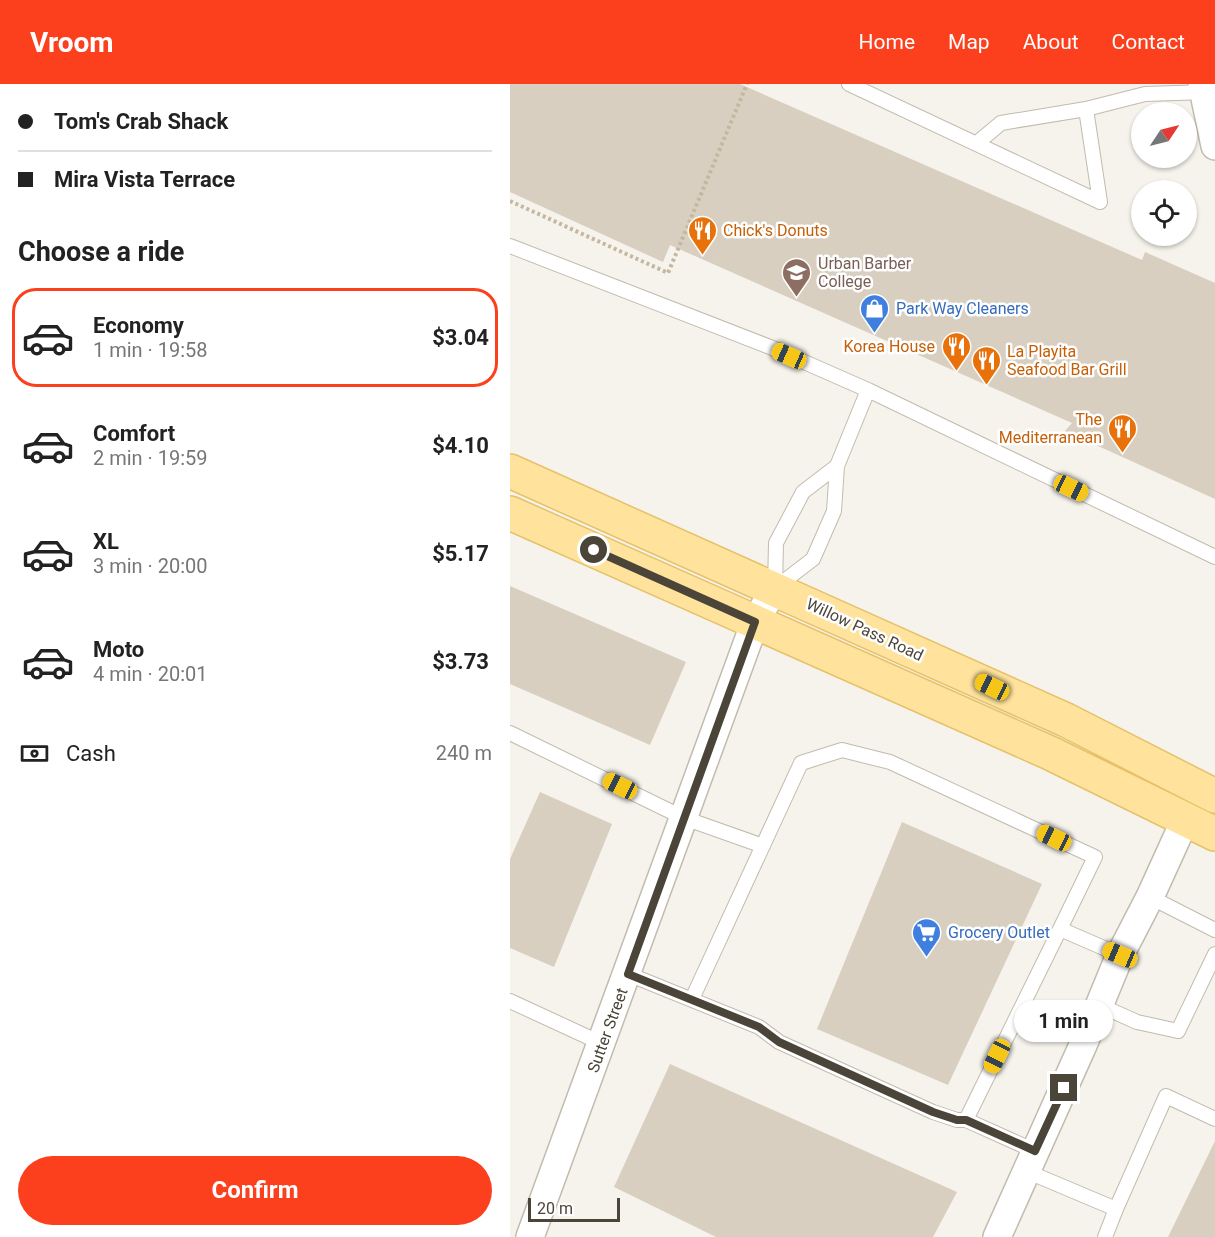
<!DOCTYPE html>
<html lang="en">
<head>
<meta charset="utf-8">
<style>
	:root { --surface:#fff; --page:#f2f2f2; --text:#222; --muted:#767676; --line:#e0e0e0; --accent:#fc3f1d }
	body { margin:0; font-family:Roboto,sans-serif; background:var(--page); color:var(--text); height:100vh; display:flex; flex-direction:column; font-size:22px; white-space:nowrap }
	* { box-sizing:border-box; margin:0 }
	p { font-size:20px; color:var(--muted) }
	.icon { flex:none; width:33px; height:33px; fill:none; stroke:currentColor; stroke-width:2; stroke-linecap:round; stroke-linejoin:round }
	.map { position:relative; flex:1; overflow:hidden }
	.drawer { display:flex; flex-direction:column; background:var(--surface); width:510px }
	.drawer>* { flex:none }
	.guide { display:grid; align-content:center; height:132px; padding:0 18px; background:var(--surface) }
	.needle { width:39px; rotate:55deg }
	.fabs { position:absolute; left:621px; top:18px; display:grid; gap:12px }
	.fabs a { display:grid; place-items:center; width:66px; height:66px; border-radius:50%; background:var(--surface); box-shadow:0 2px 4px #0004; font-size:30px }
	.scale { position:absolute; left:18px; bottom:15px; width:92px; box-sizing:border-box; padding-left:6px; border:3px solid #4b4439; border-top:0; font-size:16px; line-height:21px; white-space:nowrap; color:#4b4439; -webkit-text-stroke:4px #fff; paint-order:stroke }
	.end { position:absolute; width:27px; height:27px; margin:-14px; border:8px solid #4b4439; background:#fff; box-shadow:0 0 0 3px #fff }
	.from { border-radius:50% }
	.bubble { position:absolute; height:42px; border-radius:21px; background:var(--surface); box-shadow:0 2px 4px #0004; font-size:20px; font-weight:700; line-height:42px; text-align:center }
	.car { position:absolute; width:18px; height:36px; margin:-18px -9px; border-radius:8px; box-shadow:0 0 4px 2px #0007; background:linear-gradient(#f5c518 24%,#345 0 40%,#f5c518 0 76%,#345 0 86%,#f5c518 0) }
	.guide b { display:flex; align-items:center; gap:21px; height:57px; font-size:22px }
	.guide b+b { border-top:2px solid var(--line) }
	.guide i { width:15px; height:15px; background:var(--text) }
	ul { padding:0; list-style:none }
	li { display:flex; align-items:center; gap:18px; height:99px; margin:0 12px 9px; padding:0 6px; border:3px solid transparent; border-radius:24px }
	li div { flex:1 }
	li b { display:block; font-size:22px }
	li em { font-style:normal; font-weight:700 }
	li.on { border-color:var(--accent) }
	li>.icon { width:54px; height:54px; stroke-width:1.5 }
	h2 { padding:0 18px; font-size:27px; line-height:72px }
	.pay { display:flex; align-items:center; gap:15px; height:66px; padding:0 18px; font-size:22px }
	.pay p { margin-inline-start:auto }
	.button { display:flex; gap:12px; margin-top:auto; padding:12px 18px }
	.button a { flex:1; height:69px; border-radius:36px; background:var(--accent); color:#fff; font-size:24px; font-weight:700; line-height:69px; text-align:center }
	header { display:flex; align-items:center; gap:36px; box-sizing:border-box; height:84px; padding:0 30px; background:var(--accent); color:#fff }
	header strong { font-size:28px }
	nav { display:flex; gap:33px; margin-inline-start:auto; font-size:21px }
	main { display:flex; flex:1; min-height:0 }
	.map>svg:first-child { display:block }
	.building { fill:#d8cfc1 }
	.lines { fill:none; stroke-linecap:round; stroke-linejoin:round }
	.lane-casing { stroke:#c2bbae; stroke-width:16 }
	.street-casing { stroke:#c2bbae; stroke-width:30 }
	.primary-casing { stroke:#e6c16a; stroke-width:36 }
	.path { stroke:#c4b79f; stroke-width:4; stroke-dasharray:3 3; stroke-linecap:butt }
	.lane { stroke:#fff; stroke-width:14 }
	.street { stroke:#fff; stroke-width:27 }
	.primary { stroke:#ffe39c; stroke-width:33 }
	.route { stroke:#4b4439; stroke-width:8 }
	.labels { text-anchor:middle; stroke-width:5; stroke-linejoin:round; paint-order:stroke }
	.food-label { font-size:16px; fill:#c56008; stroke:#fff; text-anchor:start }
	.education-label { font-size:16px; fill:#785e54; stroke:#fff; text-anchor:start }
	.shop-label { font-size:16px; fill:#366cbe; stroke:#fff; text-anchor:start }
	.street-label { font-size:16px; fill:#4b4439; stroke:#fff }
</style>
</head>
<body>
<header>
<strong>Vroom</strong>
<nav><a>Home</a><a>Map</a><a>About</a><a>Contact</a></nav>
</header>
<main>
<section class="drawer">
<div class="guide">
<b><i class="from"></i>Tom's Crab Shack</b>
<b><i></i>Mira Vista Terrace</b>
</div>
<h2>Choose a ride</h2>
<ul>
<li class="on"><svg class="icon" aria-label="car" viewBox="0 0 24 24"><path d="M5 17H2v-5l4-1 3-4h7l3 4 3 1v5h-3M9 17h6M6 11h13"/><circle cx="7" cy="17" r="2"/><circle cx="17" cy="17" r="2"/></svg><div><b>Economy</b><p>1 min · 19:58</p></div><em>$3.04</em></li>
<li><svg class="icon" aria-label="car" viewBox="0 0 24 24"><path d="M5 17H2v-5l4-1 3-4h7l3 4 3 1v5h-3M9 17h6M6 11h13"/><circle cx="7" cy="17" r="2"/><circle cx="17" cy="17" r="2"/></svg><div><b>Comfort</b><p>2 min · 19:59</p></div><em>$4.10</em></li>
<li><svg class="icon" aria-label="car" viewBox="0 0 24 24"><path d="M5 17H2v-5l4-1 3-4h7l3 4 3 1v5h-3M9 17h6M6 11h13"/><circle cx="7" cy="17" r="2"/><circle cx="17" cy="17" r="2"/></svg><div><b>XL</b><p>3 min · 20:00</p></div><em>$5.17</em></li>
<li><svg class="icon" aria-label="car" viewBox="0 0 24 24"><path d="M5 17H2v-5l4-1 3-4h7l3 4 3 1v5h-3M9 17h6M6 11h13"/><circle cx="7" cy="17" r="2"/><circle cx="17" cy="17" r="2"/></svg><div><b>Moto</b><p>4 min · 20:01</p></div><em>$3.73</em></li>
</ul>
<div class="pay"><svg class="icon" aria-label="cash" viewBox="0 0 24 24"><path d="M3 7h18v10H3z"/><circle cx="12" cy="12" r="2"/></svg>Cash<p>240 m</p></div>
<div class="button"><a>Confirm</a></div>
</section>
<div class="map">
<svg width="705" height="1153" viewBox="0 0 705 1153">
	<rect width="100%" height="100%" fill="#f6f3ec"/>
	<path class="building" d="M0 0H230L632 176 635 168 705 199V415L555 347 562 339 160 161 153 178 0 108Z
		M0 502 176 578 140 661 0 600Z
		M30 708 102 740 44 883 0 864V775Z
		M392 738 532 800 438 1001 307 945Z
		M160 980 447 1108 423 1153H206L104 1103Z
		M705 1057V1153H658Z"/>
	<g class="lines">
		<defs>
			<path id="lane" d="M339 0 590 118
				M576 25 590 118
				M467 59 491 39 576 25 635 10 697 8
				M0 162 260 263 358 306 327 382 324 427 303 475 265 504
				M358 306 705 473
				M265 504 266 459 293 408 327 382
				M0 649 174 734 253 762
				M640 813 705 846
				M118 890 249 943 269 958 423 1028 447 1036H456L525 1067
				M182 915 291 679 332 666 380 678 585 773 550 845 610 871
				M0 917 93 960
				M589 921 627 938 668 947 705 870
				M456 1036 550 845
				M516 1087 606 1125 656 1012 705 1035
				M595 1153 606 1125"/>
			<path id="street" d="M692 0 705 62
				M20 1153 245 538 265 504
				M487 1153 573 961 610 871 640 813 675 736"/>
			<path id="primary" d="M0 387 556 636 705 712
				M0 429 540 669 705 750"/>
		</defs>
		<use href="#lane" class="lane-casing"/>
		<use href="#street" class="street-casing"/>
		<use href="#primary" class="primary-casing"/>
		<path class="path" d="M0 117 158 189 237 0"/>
		<use href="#lane" class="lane"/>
		<use href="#street" class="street"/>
		<use href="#primary" class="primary"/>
	</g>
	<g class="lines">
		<path class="route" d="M84 466 245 538 118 890 249 943 269 958 423 1028 447 1036H456L525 1067 554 1004"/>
	</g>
	<defs>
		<symbol id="restaurant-pin" viewBox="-11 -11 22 30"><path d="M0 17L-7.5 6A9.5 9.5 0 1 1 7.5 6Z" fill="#e8710a" stroke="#fff"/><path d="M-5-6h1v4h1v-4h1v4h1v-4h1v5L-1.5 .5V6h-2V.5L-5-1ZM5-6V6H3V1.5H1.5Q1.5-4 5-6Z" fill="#fff"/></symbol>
		<symbol id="school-pin" viewBox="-11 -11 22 30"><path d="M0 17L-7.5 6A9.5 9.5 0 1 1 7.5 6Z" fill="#8d6e63" stroke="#fff"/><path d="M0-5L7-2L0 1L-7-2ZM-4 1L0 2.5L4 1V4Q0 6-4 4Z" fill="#fff"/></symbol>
		<symbol id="shop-pin" viewBox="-11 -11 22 30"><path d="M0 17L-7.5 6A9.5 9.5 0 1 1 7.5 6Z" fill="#3f7fe0" stroke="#fff"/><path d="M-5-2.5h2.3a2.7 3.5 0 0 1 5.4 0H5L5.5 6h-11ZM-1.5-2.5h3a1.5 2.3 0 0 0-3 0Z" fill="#fff"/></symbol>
		<symbol id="supermarket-pin" viewBox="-11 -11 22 30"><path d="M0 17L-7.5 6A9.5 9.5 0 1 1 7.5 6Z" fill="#3f7fe0" stroke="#fff"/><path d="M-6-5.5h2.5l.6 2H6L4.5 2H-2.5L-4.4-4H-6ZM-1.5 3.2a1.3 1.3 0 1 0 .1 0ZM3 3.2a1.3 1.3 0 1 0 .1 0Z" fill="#fff"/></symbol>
	</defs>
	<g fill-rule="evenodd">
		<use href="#restaurant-pin" x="176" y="130" width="33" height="45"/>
		<use href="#school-pin" x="270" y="172" width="33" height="45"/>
		<use href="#shop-pin" x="348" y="208" width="33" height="45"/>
		<use href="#restaurant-pin" x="430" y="246" width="33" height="45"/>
		<use href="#restaurant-pin" x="460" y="260" width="33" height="45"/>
		<use href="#restaurant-pin" x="596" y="328" width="33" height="45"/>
		<use href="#supermarket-pin" x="400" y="832" width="33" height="45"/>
	</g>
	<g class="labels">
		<g class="food-label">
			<text x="213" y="152">Chick's Donuts</text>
			<text x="425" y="268" text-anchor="end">Korea House</text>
			<text x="497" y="273">La Playita<tspan x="497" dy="18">Seafood Bar Grill</tspan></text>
			<text x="592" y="341" text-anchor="end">The<tspan x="592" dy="18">Mediterranean</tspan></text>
		</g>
		<g class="education-label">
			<text x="308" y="185">Urban Barber<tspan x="308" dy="18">College</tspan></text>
		</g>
		<g class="shop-label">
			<text x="386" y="230">Park Way Cleaners</text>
			<text x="438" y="854">Grocery Outlet</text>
		</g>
		<g class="street-label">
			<text transform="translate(355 545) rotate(25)" y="6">Willow Pass Road</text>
			<text transform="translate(97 946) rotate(-70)" y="6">Sutter Street</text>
		</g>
	</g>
</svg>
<div class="fabs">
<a><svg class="needle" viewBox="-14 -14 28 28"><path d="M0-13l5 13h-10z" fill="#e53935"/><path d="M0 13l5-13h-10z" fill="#767676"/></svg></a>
<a><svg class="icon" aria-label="locate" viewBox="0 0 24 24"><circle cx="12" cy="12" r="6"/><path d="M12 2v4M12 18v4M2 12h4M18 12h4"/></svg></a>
</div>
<div class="scale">20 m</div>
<i class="end from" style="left:84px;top:466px"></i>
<i class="end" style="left:554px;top:1004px"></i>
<div class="bubble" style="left:504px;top:916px;width:99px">1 min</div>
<i class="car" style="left:279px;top:272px;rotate:294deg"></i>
<i class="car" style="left:561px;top:404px;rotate:115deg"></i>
<i class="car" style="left:482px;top:603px;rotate:295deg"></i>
<i class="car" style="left:110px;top:702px;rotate:296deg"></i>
<i class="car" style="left:544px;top:754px;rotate:295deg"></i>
<i class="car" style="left:610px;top:871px;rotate:293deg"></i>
<i class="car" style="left:487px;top:972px;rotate:206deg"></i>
</div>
</main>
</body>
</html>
